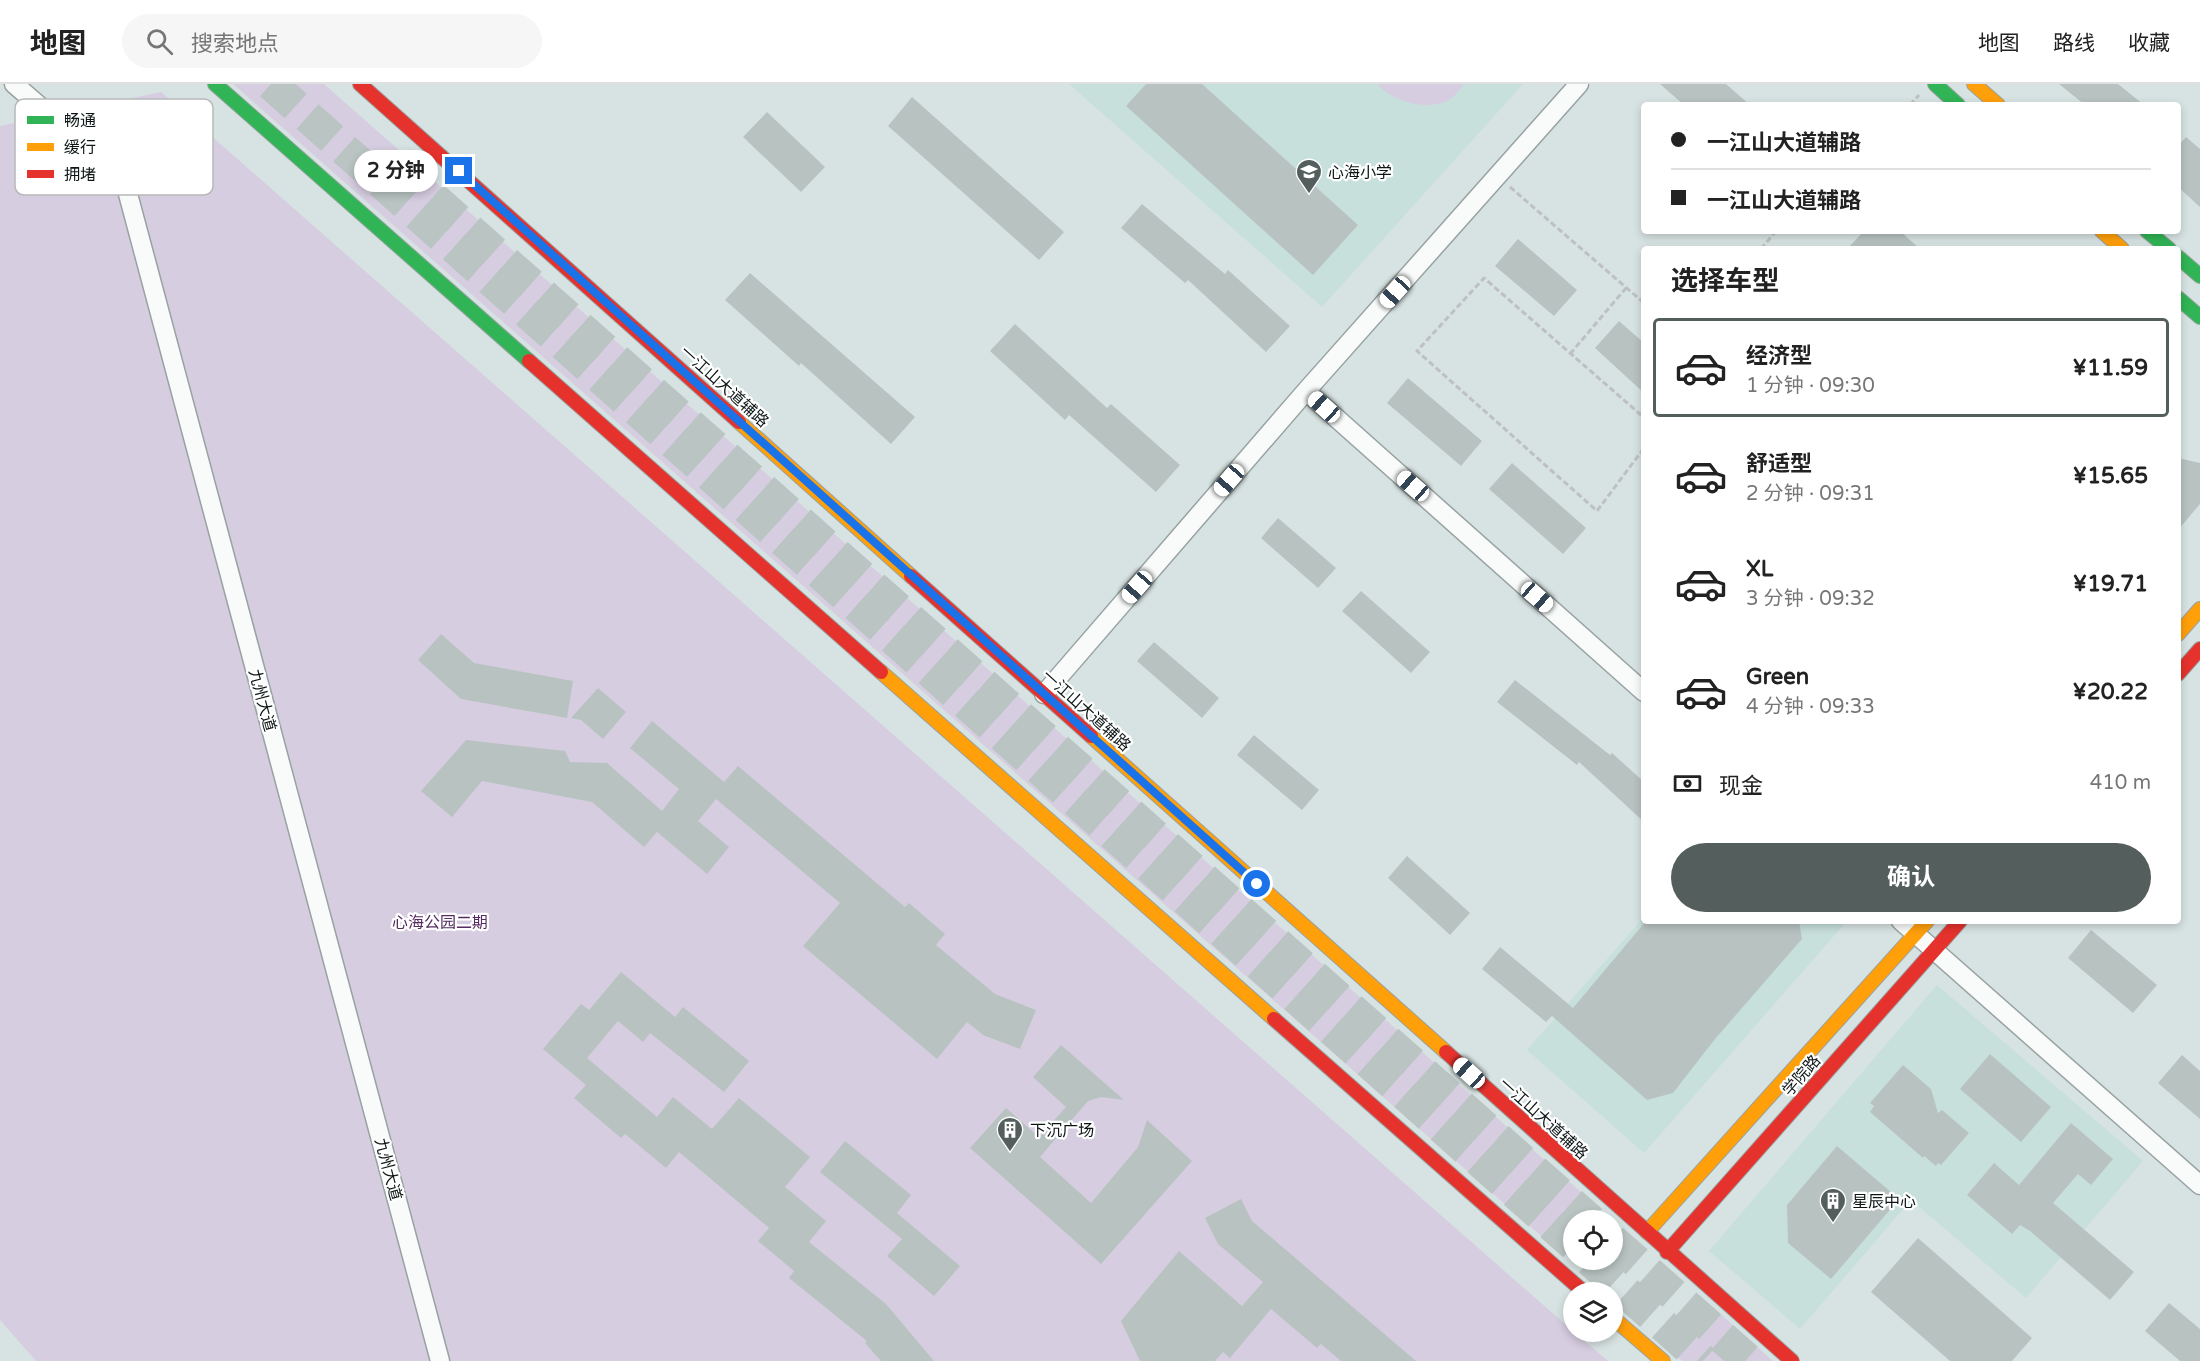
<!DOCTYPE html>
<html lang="zh">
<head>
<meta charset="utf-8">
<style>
	:root { --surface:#fff; --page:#f6f6f6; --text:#222; --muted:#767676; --line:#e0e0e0; --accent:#545e5d }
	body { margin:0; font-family:"Varela Round","Noto Sans SC",sans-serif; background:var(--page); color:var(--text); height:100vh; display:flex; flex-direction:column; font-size:22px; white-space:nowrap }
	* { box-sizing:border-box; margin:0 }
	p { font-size:20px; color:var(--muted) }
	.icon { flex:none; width:33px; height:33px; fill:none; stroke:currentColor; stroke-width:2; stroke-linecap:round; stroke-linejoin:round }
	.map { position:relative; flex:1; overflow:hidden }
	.details { position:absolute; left:1641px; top:162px; width:540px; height:678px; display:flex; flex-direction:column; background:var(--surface); border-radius:6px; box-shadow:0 3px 9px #0003 }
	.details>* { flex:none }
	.hud { position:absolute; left:1641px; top:18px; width:540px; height:132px; border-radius:6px; box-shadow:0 3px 9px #0003; display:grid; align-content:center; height:132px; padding:0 30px; background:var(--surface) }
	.controls { position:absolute; left:1563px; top:1126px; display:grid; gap:12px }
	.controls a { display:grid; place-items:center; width:60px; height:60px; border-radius:50%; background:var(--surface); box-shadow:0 3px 9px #0003; font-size:30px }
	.end { position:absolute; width:27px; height:27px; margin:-14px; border:8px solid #1a73e8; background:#fff; box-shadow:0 0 0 3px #fff }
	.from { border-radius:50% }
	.bubble { position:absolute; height:42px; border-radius:21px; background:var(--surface); box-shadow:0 3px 9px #0003; font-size:20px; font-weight:700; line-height:42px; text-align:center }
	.car { position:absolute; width:18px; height:36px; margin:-18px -9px; border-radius:8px; box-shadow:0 0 4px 2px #0007; background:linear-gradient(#fff 24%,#345 0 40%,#fff 0 76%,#345 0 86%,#fff 0) }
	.hud b { display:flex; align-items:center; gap:21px; height:57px; font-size:22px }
	.hud b+b { border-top:2px solid var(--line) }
	.hud i { width:15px; height:15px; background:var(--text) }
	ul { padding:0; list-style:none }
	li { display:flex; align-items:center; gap:18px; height:99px; margin:0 12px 9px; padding:0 18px; border:3px solid transparent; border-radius:6px }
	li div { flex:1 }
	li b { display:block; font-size:22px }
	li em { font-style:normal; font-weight:700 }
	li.on { border-color:var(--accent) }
	li>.icon { width:54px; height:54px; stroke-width:1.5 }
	h2 { padding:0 30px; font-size:27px; line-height:72px }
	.pay { display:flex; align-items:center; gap:15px; height:66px; padding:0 30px; font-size:22px }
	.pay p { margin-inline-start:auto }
	.action { display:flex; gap:12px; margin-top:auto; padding:12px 30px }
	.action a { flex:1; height:69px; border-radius:36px; background:var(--accent); color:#fff; font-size:24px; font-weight:700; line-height:69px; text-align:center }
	header { display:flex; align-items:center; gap:36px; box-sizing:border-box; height:84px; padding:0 30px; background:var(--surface); border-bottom:2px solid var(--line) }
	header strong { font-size:28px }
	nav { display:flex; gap:33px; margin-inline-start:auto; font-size:21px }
	.search { width:420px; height:54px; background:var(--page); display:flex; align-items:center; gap:15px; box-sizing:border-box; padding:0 21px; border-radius:33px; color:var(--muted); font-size:22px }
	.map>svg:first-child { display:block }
	.built { fill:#c7e0dc }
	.green { fill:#d6cde0 }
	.building { fill:#b8c3c1 }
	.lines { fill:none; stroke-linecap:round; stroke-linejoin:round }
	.highway-tunnel { stroke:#b9c4c3; stroke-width:33; stroke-dasharray:33 16; stroke-linecap:butt }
	.street-casing { stroke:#98a2a1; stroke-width:21 }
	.fast-casing { stroke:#98a2a1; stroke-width:16 }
	.slow-casing { stroke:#98a2a1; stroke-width:16 }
	.jam-casing { stroke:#98a2a1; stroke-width:16 }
	.path { stroke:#bdc1c0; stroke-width:3; stroke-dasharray:6 3; stroke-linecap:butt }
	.street { stroke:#f9fbfb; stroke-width:18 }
	.fast { stroke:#30b455; stroke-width:14 }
	.slow { stroke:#ff9f0a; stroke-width:14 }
	.jam { stroke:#e5322d; stroke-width:14 }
	.route { stroke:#1a73e8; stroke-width:8 }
	.labels { text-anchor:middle; stroke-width:4.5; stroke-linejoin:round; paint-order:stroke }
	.poi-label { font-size:16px; fill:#0e1716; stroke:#fff; text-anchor:start }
	.street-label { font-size:16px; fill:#0e1716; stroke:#fff }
	.park-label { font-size:16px; fill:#552b61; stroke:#fff }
	.key { fill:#fff; stroke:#b7b9b9; stroke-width:1.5 }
	.key-label { font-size:16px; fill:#0e1716 }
</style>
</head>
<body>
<header>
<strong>地图</strong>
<div class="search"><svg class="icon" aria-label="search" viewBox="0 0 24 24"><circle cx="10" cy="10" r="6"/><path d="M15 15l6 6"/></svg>搜索地点</div>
<nav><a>地图</a><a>路线</a><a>收藏</a></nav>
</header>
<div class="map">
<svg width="2200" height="1277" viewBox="0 0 2200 1277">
	<rect width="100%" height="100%" fill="#d7e3e2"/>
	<path class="built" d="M1069 0H1523L1322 223Z
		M1644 833V837H1847L1644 1069 1527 966Z
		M1937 901 2143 1077 2026 1214 1911 1116 1800 1245 1709 1167Z"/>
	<path class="green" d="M233 0H324L1598 1123 1585 1137H1574L1573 1149 1557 1166Z
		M1377 0H1464C1460 5 1454 14 1447 17 1425 27 1392 17 1377 0Z
		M161 8 1574 1248 1608 1277H36L0 1236V42Z
		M1708 1219 1773 1277H1682L1665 1262Z"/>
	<path class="building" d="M1146 0H1202L1358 141 1313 191 1126 22Z
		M1660 0H1726L1750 21H1684Z
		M2059 0H2118L2144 21H2085Z
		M912 13 1064 148 1039 176 888 42Z
		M767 28 825 83 801 108 743 53Z
		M2186 53 2200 65V123L2178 103V62Z
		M1142 120 1225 190 1228 186 1290 242 1266 268 1188 196 1185 199 1121 144Z
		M1864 147H1900L1920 165H1847Z
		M1518 155 1577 206 1554 232 1495 182Z
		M750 189 915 333 891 360 801 279 799 282 725 216Z
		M1619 237 1644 259V309L1595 264Z
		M1015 240 1107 324 1111 320 1180 381 1156 408 1069 331 1065 336 990 267Z
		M1408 294 1482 357 1461 382 1387 319Z
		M2178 374 2200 379V420L2178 446Z
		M1512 379 1586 444 1563 470 1489 405Z
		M1278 434 1336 484 1318 504 1261 454Z
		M1361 507 1430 568 1411 589 1342 527Z
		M441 550 474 579 573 597 567 634 461 615 418 576Z
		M1154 558 1219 614 1202 634 1137 577Z
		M1515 596 1610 671 1612 669 1644 698V738L1579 678 1577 681 1497 618Z
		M598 604 626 628 603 655 581 636 571 634Z
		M652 637 724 698 738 682 905 823 909 819 945 850 936 861 995 910 1036 926 1020 965 983 951 967 938 937 975 803 862 840 819 716 715 698 737 729 763 707 790 657 748 644 763 592 718 482 697 452 733 421 707 466 656 565 667 570 678 607 679 662 727 679 705 630 664Z
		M1254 651 1319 706 1302 726 1237 671Z
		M1407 772 1470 829 1450 851 1388 794Z
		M1646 837H1799L1802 855 1715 955 1673 1009 1647 1016 1552 932 1546 938 1482 885 1500 863 1573 924Z
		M2091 846 2157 901 2133 929 2068 874Z
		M621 888 675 933 683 923 749 977 724 1008 650 949 643 958 618 937 587 974 657 1033 673 1013 712 1045 739 1014 810 1073 785 1103 826 1137 809 1158 886 1220 934 1277H881L865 1259 867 1257 789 1194 794 1187 758 1157 769 1144 679 1068 666 1084 625 1050 621 1054 574 1014 586 1001 543 965 581 920 589 926Z
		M1061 961 1124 1016 1101 1013 1088 1017 1040 1073 1091 1119 1138 1063 1147 1036 1192 1077 1101 1180 970 1064 1006 1024 1039 1053 1066 1023 1033 993Z
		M1990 970 2051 1023 2021 1058 1960 1005Z
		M2182 971 2200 987V1035L2158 999Z
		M1903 981 1931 1005 1938 1029 1942 1026 1969 1049 1941 1081 1938 1079 1936 1082 1924 1072 1923 1074 1870 1028 1874 1022 1870 1019Z
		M2071 1039 2113 1075 2091 1101 2078 1090 2053 1119 2134 1188 2110 1216 2030 1147 2020 1141 2012 1150 1967 1111 1994 1079 2019 1101Z
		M845 1057 911 1111 897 1129 960 1182 934 1212 887 1172 902 1155 820 1088Z
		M1837 1062 1899 1115 1831 1195 1788 1159 1787 1121Z
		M1241 1115 1252 1137 1416 1277H1341L1321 1260 1317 1264 1271 1225 1230 1274 1223 1268 1215 1277H1140L1121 1237 1179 1167 1242 1222 1263 1198 1218 1160 1205 1134Z
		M1918 1154 2032 1254 2012 1277H1950L1871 1208Z
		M2169 1219 2200 1245V1277H2180L2145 1247Z"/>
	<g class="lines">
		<path class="highway-tunnel" d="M271 0 1574 1161
			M396 81 1591 1137
			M1612 1156 1749 1277
			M1590 1176 1703 1277"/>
		<defs>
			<path id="street" d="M14 0 124 95 440 1277
				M1306 307 1644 608
				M1044 610 1306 307 1579 0
				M1901 837 2200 1101"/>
			<path id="fast" d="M215 0 529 277
				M1935 0 1958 21
				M2147 147 2169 165
				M2178 173 2200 192
				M2178 214 2200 233"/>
			<path id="slow" d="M1974 0 1998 21
				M2102 147 2122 165
				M739 338 911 492
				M2178 550 2200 525
				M881 588 1274 935
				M1091 652 1446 968
				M1647 1148 1927 837
				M1612 1233 1663 1277"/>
			<path id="jam" d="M360 0 739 338
				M529 277 881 588
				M911 492 1091 652
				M2178 590 2200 565
				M1274 935 1585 1209
				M1446 968 1792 1277
				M1667 1168 1960 837"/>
		</defs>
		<use href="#street" class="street-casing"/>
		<use href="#fast" class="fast-casing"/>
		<use href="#slow" class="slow-casing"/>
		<use href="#jam" class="jam-casing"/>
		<path class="path" d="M1910 21 1919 11
			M1510 103 1644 219
			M1761 165 1776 147
			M1570 270 1626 204
			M1644 340 1641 331 1484 194 1417 267 1597 427 1644 364"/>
		<use href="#street" class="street"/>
		<use href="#fast" class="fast"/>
		<use href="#slow" class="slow"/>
		<use href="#jam" class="jam"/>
	</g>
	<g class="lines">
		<path class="route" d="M459 87 1257 800"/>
	</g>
	<defs>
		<symbol id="school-pin" viewBox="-11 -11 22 30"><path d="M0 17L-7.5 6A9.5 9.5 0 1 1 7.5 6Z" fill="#545e5d" stroke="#fff"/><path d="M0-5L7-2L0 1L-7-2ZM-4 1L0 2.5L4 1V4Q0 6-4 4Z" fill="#fff"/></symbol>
		<symbol id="building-pin" viewBox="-11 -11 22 30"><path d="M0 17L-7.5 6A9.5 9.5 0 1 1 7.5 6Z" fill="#545e5d" stroke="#fff"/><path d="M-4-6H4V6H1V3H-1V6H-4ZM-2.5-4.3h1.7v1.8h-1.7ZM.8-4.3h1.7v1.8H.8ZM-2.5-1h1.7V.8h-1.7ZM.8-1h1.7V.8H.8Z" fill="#fff"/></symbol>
	</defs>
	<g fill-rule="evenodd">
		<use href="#school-pin" x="1294" y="73" width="30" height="40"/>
		<use href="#building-pin" x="995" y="1031" width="30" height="40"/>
		<use href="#building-pin" x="1818" y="1102" width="30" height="40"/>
	</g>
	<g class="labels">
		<g class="poi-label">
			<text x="1328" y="94">心海小学</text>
			<text x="1030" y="1052">下沉广场</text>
			<text x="1852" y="1123">星辰中心</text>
		</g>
		<g class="street-label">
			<text transform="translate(725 302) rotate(42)" y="6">一江山大道辅路</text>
			<text transform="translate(263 616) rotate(75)" y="6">九州大道</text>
			<text transform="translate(1087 626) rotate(42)" y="6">一江山大道辅路</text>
			<text transform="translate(1801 991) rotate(-49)" y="6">学院路</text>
			<text transform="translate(1544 1034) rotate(42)" y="6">一江山大道辅路</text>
			<text transform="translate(389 1085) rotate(75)" y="6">九州大道</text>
		</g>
		<g class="park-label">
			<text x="440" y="844">心海公园二期</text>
		</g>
	</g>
	<rect x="15" y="15" width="198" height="96" rx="9" class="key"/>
	<rect x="27" y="32" width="27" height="8" fill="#30b455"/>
	<rect x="27" y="59" width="27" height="8" fill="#ff9f0a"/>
	<rect x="27" y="86" width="27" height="8" fill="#e5322d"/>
	<g class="key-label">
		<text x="64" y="42">畅通</text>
		<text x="64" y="69">缓行</text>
		<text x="64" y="96">拥堵</text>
	</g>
</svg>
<div class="controls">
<a><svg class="icon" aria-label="locate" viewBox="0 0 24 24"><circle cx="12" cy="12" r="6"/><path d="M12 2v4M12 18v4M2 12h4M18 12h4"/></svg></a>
<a><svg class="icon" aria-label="layers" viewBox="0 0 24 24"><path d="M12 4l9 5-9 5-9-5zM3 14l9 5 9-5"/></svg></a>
</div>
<i class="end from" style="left:1257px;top:800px"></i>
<i class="end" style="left:459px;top:87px"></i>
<div class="bubble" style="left:354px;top:66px;width:84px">2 分钟</div>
<i class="car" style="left:1395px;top:208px;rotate:222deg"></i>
<i class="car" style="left:1324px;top:323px;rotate:312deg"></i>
<i class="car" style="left:1229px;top:396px;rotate:221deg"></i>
<i class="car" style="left:1413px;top:402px;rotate:311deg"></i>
<i class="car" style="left:1137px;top:503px;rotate:221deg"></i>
<i class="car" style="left:1537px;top:513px;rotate:131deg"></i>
<i class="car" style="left:1469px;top:989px;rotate:312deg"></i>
<div class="hud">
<b><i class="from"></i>一江山大道辅路</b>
<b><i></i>一江山大道辅路</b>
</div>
<section class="details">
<h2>选择车型</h2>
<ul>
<li class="on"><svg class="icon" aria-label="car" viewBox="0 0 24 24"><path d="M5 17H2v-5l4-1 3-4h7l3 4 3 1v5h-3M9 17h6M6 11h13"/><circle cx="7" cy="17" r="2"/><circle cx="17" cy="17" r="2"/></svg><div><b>经济型</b><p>1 分钟 · 09:30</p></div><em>¥11.59</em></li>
<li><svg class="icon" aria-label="car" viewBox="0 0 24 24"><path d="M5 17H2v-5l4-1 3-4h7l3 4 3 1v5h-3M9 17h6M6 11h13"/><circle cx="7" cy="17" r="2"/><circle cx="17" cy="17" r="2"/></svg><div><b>舒适型</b><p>2 分钟 · 09:31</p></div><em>¥15.65</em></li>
<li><svg class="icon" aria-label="car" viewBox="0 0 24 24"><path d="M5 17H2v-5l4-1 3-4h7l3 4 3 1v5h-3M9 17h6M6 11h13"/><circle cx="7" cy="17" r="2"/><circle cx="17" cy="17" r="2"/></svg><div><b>XL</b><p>3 分钟 · 09:32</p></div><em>¥19.71</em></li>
<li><svg class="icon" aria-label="car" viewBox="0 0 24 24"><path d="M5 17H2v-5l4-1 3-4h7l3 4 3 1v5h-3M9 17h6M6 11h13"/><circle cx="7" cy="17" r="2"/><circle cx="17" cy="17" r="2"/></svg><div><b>Green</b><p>4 分钟 · 09:33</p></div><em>¥20.22</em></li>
</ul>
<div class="pay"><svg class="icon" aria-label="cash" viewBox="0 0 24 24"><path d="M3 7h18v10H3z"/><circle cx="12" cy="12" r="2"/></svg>现金<p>410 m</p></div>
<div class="action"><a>确认</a></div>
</section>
</div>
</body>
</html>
